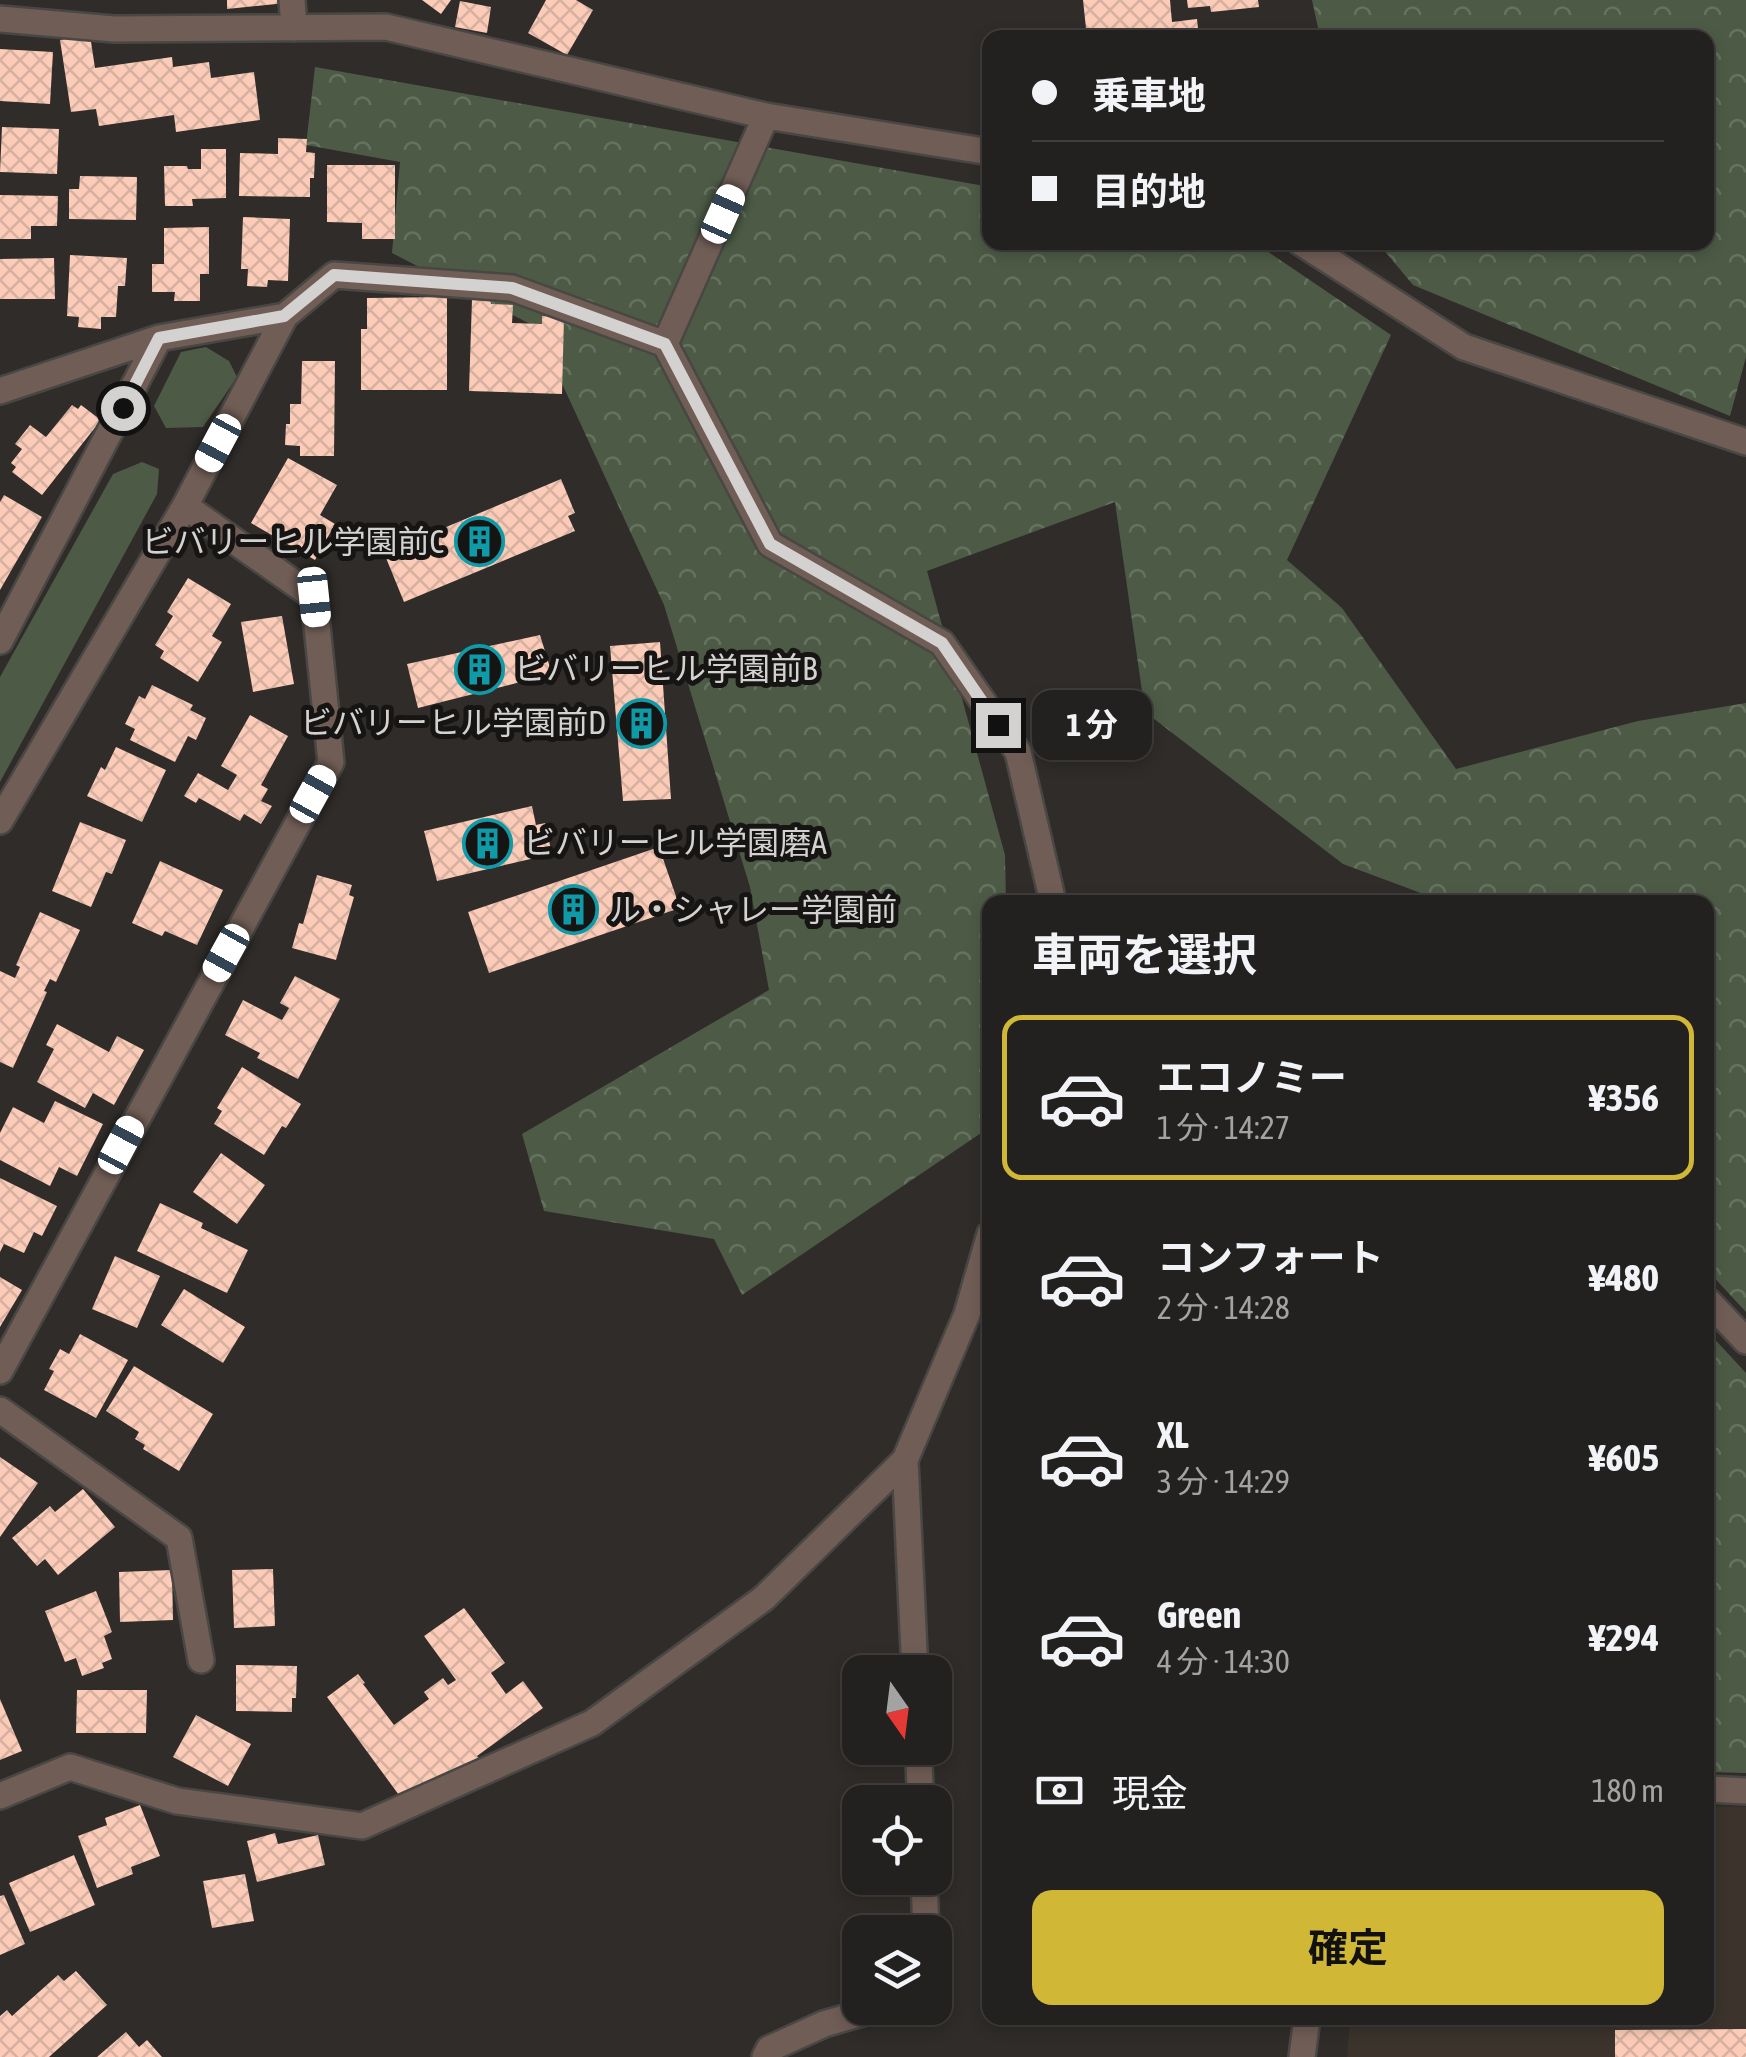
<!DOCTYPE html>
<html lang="ja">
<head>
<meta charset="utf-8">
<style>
	:root { --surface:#23211f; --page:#2b2928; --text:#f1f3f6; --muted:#a3a3a4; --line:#403e3d; --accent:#d1b736 }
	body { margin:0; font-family:"Asap Condensed","Noto Sans JP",sans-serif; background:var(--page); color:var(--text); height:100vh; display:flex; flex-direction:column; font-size:38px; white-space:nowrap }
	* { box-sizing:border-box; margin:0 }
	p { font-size:32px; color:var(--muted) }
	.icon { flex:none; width:55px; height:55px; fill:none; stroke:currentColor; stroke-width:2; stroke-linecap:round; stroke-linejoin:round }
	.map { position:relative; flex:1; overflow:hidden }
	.details { position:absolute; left:982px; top:895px; width:732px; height:1130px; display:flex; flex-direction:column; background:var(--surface); border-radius:20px; box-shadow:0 5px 15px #0003,0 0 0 2px var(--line) }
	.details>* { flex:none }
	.banner { position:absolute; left:982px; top:30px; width:732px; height:220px; border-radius:20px; box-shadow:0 5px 15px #0003,0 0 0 2px var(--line); display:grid; align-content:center; height:220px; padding:0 50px; background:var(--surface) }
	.needle { width:65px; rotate:166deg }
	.tools { position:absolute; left:842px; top:1655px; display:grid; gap:20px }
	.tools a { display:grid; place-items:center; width:110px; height:110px; border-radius:20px; background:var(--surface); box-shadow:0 5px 15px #0003,0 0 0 2px var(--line); font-size:50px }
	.end { position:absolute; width:45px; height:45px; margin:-22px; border:12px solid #d4d2d0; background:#111; box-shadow:0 0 0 5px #111 }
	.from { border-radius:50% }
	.bubble { position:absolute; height:70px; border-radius:20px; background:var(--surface); box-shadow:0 5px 15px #0003,0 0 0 2px var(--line); font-size:32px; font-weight:700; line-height:70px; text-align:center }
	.car { position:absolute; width:30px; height:60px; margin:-30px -15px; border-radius:12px; box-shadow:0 0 8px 2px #0007; background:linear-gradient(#fff 24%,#345 0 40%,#fff 0 76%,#345 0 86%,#fff 0) }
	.banner b { display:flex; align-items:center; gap:35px; height:95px; font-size:38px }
	.banner b+b { border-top:2px solid var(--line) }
	.banner i { width:25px; height:25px; background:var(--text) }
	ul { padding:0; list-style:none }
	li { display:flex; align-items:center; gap:30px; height:165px; margin:0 20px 15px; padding:0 30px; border:5px solid transparent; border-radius:20px }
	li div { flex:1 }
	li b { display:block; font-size:38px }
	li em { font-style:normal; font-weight:700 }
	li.current { border-color:var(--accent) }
	li>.icon { width:90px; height:90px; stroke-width:1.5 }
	h2 { padding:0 50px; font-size:45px; line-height:120px }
	.pay { display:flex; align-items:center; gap:25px; height:110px; padding:0 50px; font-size:38px }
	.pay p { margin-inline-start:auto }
	.primary-button { display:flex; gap:20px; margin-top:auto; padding:20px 50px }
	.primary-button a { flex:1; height:115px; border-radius:20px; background:var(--accent); color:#111; font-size:40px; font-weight:700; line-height:115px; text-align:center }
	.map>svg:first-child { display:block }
	.built { fill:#3b332c }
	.green { fill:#4d5b46 }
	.forest { fill:url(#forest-crowns) }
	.building { fill:url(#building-cross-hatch) }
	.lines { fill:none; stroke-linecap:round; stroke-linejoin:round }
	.minor-casing { stroke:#494744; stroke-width:30 }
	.minor { stroke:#705d56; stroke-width:25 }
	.route { stroke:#d4d2d0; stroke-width:12 }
	.labels { text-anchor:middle; stroke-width:10; stroke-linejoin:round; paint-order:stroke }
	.poi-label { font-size:32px; fill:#d4d2d0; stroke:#161513; text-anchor:start }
</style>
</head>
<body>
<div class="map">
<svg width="1746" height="2057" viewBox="0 0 1746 2057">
	<defs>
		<pattern id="forest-crowns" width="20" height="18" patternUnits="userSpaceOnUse" patternTransform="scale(2.5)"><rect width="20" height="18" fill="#4d5b46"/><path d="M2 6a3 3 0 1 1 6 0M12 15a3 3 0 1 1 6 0" fill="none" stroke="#667260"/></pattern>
		<pattern id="building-cross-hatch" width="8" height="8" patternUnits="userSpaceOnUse" patternTransform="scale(2.5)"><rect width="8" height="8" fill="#fcccb8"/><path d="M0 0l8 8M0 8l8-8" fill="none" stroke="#d6b0a0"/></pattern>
	</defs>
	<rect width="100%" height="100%" fill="#2f2c29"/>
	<path class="built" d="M1708 1806 1746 1807V2057H1347L1350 2018H1708Z"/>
	<path class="green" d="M206 347 229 361 237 377 203 427 166 428 154 406 181 352Z
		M142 462 159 469 157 494 0 782V677L113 474Z"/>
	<path class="forest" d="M1312 0H1746V357L1730 416 1413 285 1378 243 1708 242V38L1320 37Z
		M315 67 990 187V242L1255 243 1391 335 1287 560 1342 608 1456 769 1638 721 1746 703V1312L1708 1271V902H1445L1343 864 1145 712 1115 502 927 571 1005 855 1006 902H990V1127L742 1295 714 1239 544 1211 522 1134 769 990 750 887 664 605 536 327 392 253 400 162 306 145Z
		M1708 1332 1746 1373V1773L1708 1772Z"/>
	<path class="building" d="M227 0H285L286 3 227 9Z
		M422 0H451L441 14Z
		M546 0H576L593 10 567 55 528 33Z
		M1083 0H1170L1172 22 1197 19 1199 38H1087Z
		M1187 0H1258L1259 7 1211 12 1210 6 1188 8Z
		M460 1 491 7 487 33 455 27Z
		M90 35 95 68 172 57 173 67 209 62 211 78 254 72 260 120 176 132 174 115 99 126 96 109 71 112 60 40Z
		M0 49 53 52 50 104 0 101Z
		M2 127 59 129 57 174 0 172Z
		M278 138 307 139 306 152 315 153 314 178H310V197L239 196 240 153 278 154Z
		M201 149H226V198L192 199 193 206H165L164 166H187L188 169H201Z
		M327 165H395V239H362V223L327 222Z
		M80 176 137 177 136 220 69 219V189H79Z
		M0 195 58 196 57 226H31V239H0Z
		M243 217 290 219 288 281 268 280 267 287 247 286 248 269H241Z
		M209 227V274H200V301H174L175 292H152V264H164V228Z
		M70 255 127 258 125 286H118L116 317H101V329L78 327 79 317 67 316Z
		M54 258 55 299H0V259Z
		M447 297V390H361V329H367V298Z
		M472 299 490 300 491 304 513 305 512 323 542 324V316L564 317 562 394 469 391Z
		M302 361H335L334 456H300V446L285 445 286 424H290V404H301Z
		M72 405 78 409 81 405 101 420 42 495 12 472 16 467 11 463 22 449 15 444 30 425 46 437Z
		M288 458 337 485 320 515 335 524 315 560 251 523Z
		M561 479 575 513 568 516 575 531 404 602 384 553Z
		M4 495 42 517 0 590V502Z
		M188 578 231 604 212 636 222 642 198 682 160 658 164 651 155 645 173 616 167 612Z
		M282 616 294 684 253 692 241 622Z
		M540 635 552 674 418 708 407 664Z
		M660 642 671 799 623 801 610 646Z
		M152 685 193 705 190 710 206 718 196 740 188 736 175 762 130 740 135 729 125 724 139 696 145 699Z
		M250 715 288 736 261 785 268 789 261 801 272 806 261 824 244 814 240 821 199 798 196 803 184 796 198 773 228 790 237 775 221 766Z
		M116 747 166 770 142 822 87 796 101 767 105 770Z
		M532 806 536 825 545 823 552 854 437 881 424 831Z
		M80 822 126 840 112 874 106 872 91 907 52 891Z
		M659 847 680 908 489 973 468 912Z
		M160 861 223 890 197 945 165 931 162 936 132 923Z
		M317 875 352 885 349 895 354 897 336 960 292 948 299 923 303 924Z
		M40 912 80 930 56 982 50 979 44 991 47 992 13 1068 0 1062V971L15 978 20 967 16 965Z
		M295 976 340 999 298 1079 257 1058 260 1053 225 1035 243 1000 282 1020 289 1008 280 1003Z
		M57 1024 109 1052 117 1036 144 1050 114 1105 93 1093 85 1108 37 1082 54 1049 46 1045Z
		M242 1067 301 1104 286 1128 282 1126 264 1155 214 1124 222 1111 217 1108Z
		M55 1101 103 1124 77 1176 59 1167 50 1186 0 1160V1133L13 1107 44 1123Z
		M221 1153 265 1185 237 1224 193 1192Z
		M0 1178 57 1206 42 1236 34 1232 24 1253 4 1244 0 1252Z
		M160 1203 203 1223 201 1228 248 1250 227 1293 137 1251Z
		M115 1256 160 1276 137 1328 92 1309Z
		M0 1277 22 1290 0 1327Z
		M184 1289 245 1327 223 1363 161 1325Z
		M80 1334 128 1360 96 1418 44 1390 54 1371 49 1369 60 1349 69 1354Z
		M134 1366 213 1414 179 1471 143 1449 145 1445 135 1439 139 1432 106 1411Z
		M0 1457 38 1483 0 1537Z
		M83 1489 115 1527 58 1575 45 1559 37 1566 12 1538 50 1506 55 1512Z
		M273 1569 275 1626 234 1628 232 1570Z
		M172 1570 173 1620 120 1622 119 1572Z
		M96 1591 112 1632 104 1636 112 1659 102 1663 104 1668 82 1676 76 1658 65 1662 45 1611Z
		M464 1608 505 1663 491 1673 506 1694 523 1681 543 1708 477 1756 481 1761 460 1776 456 1770 407 1806 327 1697 358 1674 365 1683 363 1684 394 1725 429 1699 424 1692 443 1678 448 1685 456 1680 424 1636Z
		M236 1665 297 1666 296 1698H292V1712L236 1711Z
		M77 1690H147L146 1733H76Z
		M0 1699 22 1751 0 1760Z
		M196 1715 251 1744 228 1786 173 1757Z
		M140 1805 160 1856 131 1867 133 1874 97 1888 78 1836 107 1825 105 1818Z
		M275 1833 278 1844 318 1835 325 1865 257 1882 247 1841Z
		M74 1855 95 1905 30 1932 9 1883Z
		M245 1874 254 1921 212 1928 203 1881Z
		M4 1895 25 1944 0 1955V1896Z
		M76 1971 107 2005 49 2057H0V2016L7 2010 12 2016 58 1975 64 1981Z
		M1746 2029V2057H1615V2030Z
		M126 2032 139 2047 147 2040 162 2057H97Z"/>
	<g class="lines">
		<defs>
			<path id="minor" d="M292 0 294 28
				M0 19 114 29 386 27 766 116 990 152
				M1300 242 1464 347 1746 442
				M665 344 766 116
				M0 391 159 338 285 316
				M0 641 159 338
				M0 821 185 506 285 316 334 275 512 288 665 344 770 544 942 643 1018 752 1053 902
				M1708 1301 1746 1341
				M0 1371 331 762 314 597 185 506
				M0 1410 179 1538 201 1660
				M905 1460 915 1672
				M918 1748 921 1802
				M1708 1789 1746 1791
				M0 1796 70 1767 177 1801 362 1826 592 1723 764 1598 905 1460 967 1314 990 1234
				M924 1878 926 1932
				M765 2057 769 2049 824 2024 879 2008
				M1302 2057 1307 2018"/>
		</defs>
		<use href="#minor" class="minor-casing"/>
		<use href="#minor" class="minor"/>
	</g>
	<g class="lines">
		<path class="route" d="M123 408 159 338 284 316 334 275 512 288 665 344 770 544 942 643 998 725"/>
	</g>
	<defs>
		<symbol id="building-ring" viewBox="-11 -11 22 22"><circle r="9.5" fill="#161513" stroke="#0f9aa8" stroke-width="1.5"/><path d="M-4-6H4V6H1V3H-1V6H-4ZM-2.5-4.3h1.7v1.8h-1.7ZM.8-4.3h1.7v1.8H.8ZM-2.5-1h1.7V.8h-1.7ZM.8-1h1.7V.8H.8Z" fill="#0f9aa8"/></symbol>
	</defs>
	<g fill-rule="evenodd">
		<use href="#building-ring" x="452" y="514" width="55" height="55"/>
		<use href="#building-ring" x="452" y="642" width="55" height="55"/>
		<use href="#building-ring" x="614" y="696" width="55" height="55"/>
		<use href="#building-ring" x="460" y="816" width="55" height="55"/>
		<use href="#building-ring" x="546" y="882" width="55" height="55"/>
	</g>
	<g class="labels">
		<g class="poi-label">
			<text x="444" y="553" text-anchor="end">ビバリーヒル学園前C</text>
			<text x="514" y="680">ビバリーヒル学園前B</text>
			<text x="606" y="734" text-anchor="end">ビバリーヒル学園前D</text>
			<text x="523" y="854">ビバリーヒル学園磨A</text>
			<text x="609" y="921">ル・シャレー学園前</text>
		</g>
	</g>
</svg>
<div class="tools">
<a><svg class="needle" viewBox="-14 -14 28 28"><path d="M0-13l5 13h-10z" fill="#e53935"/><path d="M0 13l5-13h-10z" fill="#a3a3a4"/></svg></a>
<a><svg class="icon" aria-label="locate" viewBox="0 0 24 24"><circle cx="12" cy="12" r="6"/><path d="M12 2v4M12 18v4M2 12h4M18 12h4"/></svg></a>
<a><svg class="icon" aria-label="layers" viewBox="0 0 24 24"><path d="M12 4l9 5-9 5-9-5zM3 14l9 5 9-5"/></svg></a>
</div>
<i class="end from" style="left:123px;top:408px"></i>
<i class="end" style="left:998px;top:725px"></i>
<div class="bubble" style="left:1032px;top:690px;width:120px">1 分</div>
<i class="car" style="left:723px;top:214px;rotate:24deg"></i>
<i class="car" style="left:218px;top:443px;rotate:208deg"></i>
<i class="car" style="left:314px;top:597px;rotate:174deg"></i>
<i class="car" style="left:313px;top:794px;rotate:29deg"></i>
<i class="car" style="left:226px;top:953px;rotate:209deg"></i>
<i class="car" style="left:121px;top:1145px;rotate:28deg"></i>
<div class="banner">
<b><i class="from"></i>乗車地</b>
<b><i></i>目的地</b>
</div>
<section class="details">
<h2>車両を選択</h2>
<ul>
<li class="current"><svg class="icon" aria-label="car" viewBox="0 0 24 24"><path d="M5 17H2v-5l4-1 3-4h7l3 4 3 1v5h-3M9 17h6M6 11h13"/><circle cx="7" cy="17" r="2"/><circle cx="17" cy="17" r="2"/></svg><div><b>エコノミー</b><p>1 分 · 14:27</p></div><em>¥356</em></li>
<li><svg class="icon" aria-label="car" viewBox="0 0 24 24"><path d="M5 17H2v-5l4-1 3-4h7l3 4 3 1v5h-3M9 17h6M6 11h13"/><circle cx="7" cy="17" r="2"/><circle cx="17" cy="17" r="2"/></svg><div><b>コンフォート</b><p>2 分 · 14:28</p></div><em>¥480</em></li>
<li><svg class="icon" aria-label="car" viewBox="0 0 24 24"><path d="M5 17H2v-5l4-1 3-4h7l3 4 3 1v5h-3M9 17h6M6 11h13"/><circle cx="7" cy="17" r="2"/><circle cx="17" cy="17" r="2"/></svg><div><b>XL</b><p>3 分 · 14:29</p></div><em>¥605</em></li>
<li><svg class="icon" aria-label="car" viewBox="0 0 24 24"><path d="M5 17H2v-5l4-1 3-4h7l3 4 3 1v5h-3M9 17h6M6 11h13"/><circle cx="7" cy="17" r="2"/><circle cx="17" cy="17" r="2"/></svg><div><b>Green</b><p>4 分 · 14:30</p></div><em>¥294</em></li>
</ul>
<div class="pay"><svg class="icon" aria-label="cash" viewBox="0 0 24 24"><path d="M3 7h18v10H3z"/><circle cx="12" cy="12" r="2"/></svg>現金<p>180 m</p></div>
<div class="primary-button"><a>確定</a></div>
</section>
</div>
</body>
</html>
